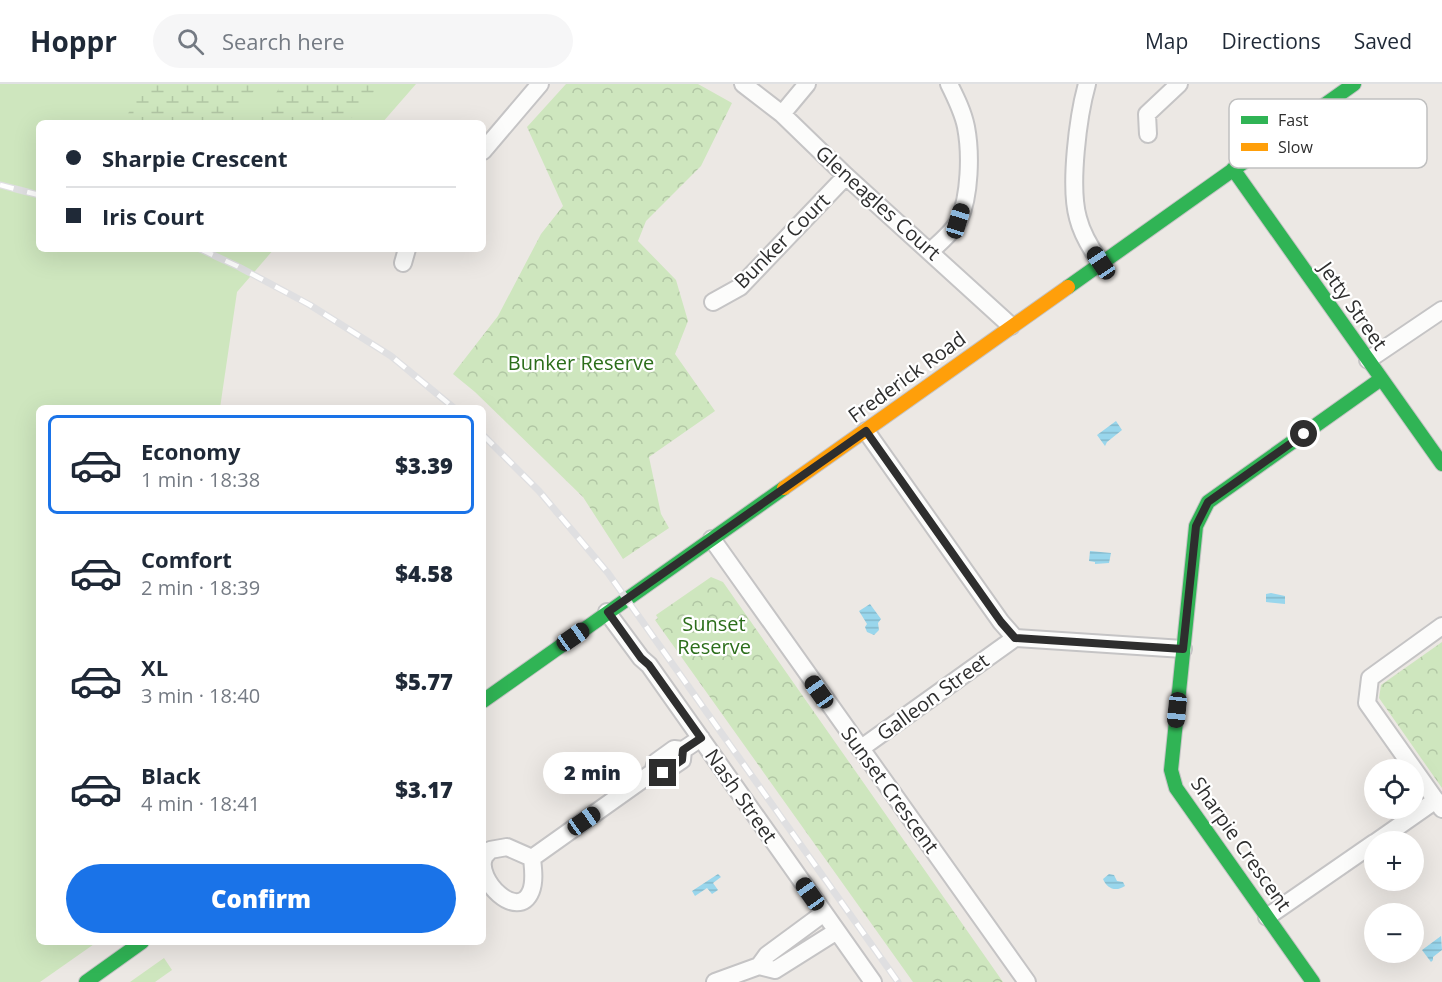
<!DOCTYPE html>
<html lang="en">
<head>
<meta charset="utf-8">
<style>
	:root { --surface:#fff; --page:#f6f6f7; --text:#1f2937; --muted:#747a83; --line:#e0e1e3; --accent:#1a73e8 }
	body { margin:0; font-family:"Open Sans",sans-serif; background:var(--page); color:var(--text); height:100vh; display:flex; flex-direction:column; font-size:22px; white-space:nowrap }
	* { box-sizing:border-box; margin:0 }
	p { font-size:20px; color:var(--muted) }
	.icon { flex:none; width:33px; height:33px; fill:none; stroke:currentColor; stroke-width:2; stroke-linecap:round; stroke-linejoin:round }
	.map { position:relative; flex:1; overflow:hidden }
	.sheet { position:absolute; left:36px; top:321px; width:450px; height:540px; display:flex; flex-direction:column; background:var(--surface); border-radius:9px; box-shadow:0 6px 24px #0002 }
	.sheet>* { flex:none }
	.top-card { position:absolute; left:36px; top:36px; width:450px; height:132px; border-radius:9px; box-shadow:0 6px 24px #0002; display:grid; align-content:center; height:132px; padding:0 30px; background:var(--surface) }
	.controls { position:absolute; left:1364px; top:675px; display:grid; gap:12px }
	.controls a { display:grid; place-items:center; width:60px; height:60px; border-radius:50%; background:var(--surface); box-shadow:0 6px 24px #0002; font-size:30px }
	.end { position:absolute; width:27px; height:27px; margin:-14px; border:8px solid #2e2e2e; background:#fff; box-shadow:0 0 0 3px #fff }
	.from { border-radius:50% }
	.bubble { position:absolute; height:42px; border-radius:21px; background:var(--surface); box-shadow:0 6px 24px #0002; font-size:20px; font-weight:800; line-height:42px; text-align:center }
	.car { position:absolute; width:18px; height:36px; margin:-18px -9px; border-radius:8px; box-shadow:0 0 4px 2px #0007; background:linear-gradient(#222 24%,#8ab4d8 0 40%,#222 0 76%,#8ab4d8 0 86%,#222 0) }
	.top-card b { display:flex; align-items:center; gap:21px; height:57px; font-size:22px }
	.top-card b+b { border-top:2px solid var(--line) }
	.top-card i { width:15px; height:15px; background:var(--text) }
	ul { padding:10px 0 0; list-style:none }
	li { display:flex; align-items:center; gap:18px; height:99px; margin:0 12px 9px; padding:0 18px; border:3px solid transparent; border-radius:9px }
	li div { flex:1 }
	li b { display:block; font-size:22px }
	li em { font-style:normal; font-weight:800 }
	li.active { border-color:var(--accent) }
	li>.icon { width:54px; height:54px; stroke-width:1.5 }
	.action { display:flex; gap:12px; margin-top:auto; padding:12px 30px }
	.action a { flex:1; height:69px; border-radius:36px; background:var(--accent); color:#fff; font-size:24px; font-weight:800; line-height:69px; text-align:center }
	header { display:flex; align-items:center; gap:36px; box-sizing:border-box; height:84px; padding:0 30px; background:var(--surface); border-bottom:2px solid var(--line) }
	header strong { font-size:28px }
	nav { display:flex; gap:33px; margin-inline-start:auto; font-size:21px }
	.search { width:420px; height:54px; background:var(--page); display:flex; align-items:center; gap:15px; box-sizing:border-box; padding:0 21px; border-radius:33px; color:var(--muted); font-size:22px }
	.map>svg:first-child { display:block }
	.grass { fill:#cee6be }
	.wetland { fill:url(#wetland-marsh) }
	.park { fill:url(#park-crowns) }
	.water { fill:url(#water-rules) }
	.lines { fill:none; stroke-linecap:round; stroke-linejoin:round }
	.street-casing { stroke:#c5c4c5; stroke-width:20 }
	.fast-casing { stroke:#c5c4c5; stroke-width:16 }
	.slow-casing { stroke:#c5c4c5; stroke-width:16 }
	.street { stroke:#fcfcfb; stroke-width:16 }
	.fast { stroke:#30b455; stroke-width:14 }
	.slow { stroke:#ff9f0a; stroke-width:14 }
	.rail-casing { stroke:#dfdfe1; stroke-width:7 }
	.rail { stroke:#fff; stroke-width:4.5; stroke-dasharray:14; stroke-linecap:butt }
	.route { stroke:#2e2e2e; stroke-width:8 }
	.labels { text-anchor:middle; stroke-width:4.5; stroke-linejoin:round; paint-order:stroke }
	.street-label { font-size:20px; fill:#2e2e2e; stroke:#fff }
	.park-label { font-size:20px; fill:#2c6e1b; stroke:#fff }
	.key { fill:#fff; stroke:#c0c0c0; stroke-width:1.5 }
	.key-label { font-size:16px; fill:#2e2e2e }
</style>
</head>
<body>
<header>
<strong>Hoppr</strong>
<div class="search"><svg class="icon" aria-label="search" viewBox="0 0 24 24"><circle cx="10" cy="10" r="6"/><path d="M15 15l6 6"/></svg>Search here</div>
<nav><a>Map</a><a>Directions</a><a>Saved</a></nav>
</header>
<div class="map">
<svg width="1442" height="898" viewBox="0 0 1442 898">
	<defs>
		<pattern id="wetland-marsh" width="20" height="14" patternUnits="userSpaceOnUse" patternTransform="scale(1.5)"><rect width="20" height="14" fill="#cee6be"/><path d="M1 5h8M5 5V1M11 12h8M15 12V8" fill="none" stroke="#b1c6a4"/></pattern>
		<pattern id="park-crowns" width="20" height="18" patternUnits="userSpaceOnUse" patternTransform="scale(1.5)"><rect width="20" height="18" fill="#cee6be"/><path d="M2 6a3 3 0 1 1 6 0M12 15a3 3 0 1 1 6 0" fill="none" stroke="#b1c6a4"/></pattern>
		<pattern id="water-rules" width="6" height="5" patternUnits="userSpaceOnUse" patternTransform="scale(1.5)"><rect width="6" height="5" fill="#99d6ec"/><path d="M0 2.5h6" fill="none" stroke="#84b8cb"/></pattern>
	</defs>
	<rect width="100%" height="100%" fill="#ece8e4"/>
	<path class="grass" d="M0 0H416L382 39H39V165H274L237 208 220 324H39V858H97L40 898H0Z
		M164 874 172 886 155 898H130Z"/>
	<path class="wetland" d="M144 0H258L234 39H123Z
		M282 0H381L347 39H256Z"/>
	<path class="park" d="M566 0H698L732 19 701 82 646 137 638 157 676 196 688 237 675 270 715 327 649 373 661 430 669 444 623 475 583 413 475 308 453 290 498 232 541 150 563 122 527 43Z
		M711 493 723 498 1003 898H913L655 536 658 534 656 531Z
		M1442 558V704L1379 614 1381 601Z"/>
	<path class="water" d="M1116 337 1122 346 1107 358 1105 362 1097 351Z
		M1090 467 1111 469 1109 479 1095 480V478L1089 477Z
		M1271 509 1285 512V520L1266 518V510Z
		M870 520 881 535 878 539 879 546 874 551 867 548 865 543 867 540 859 527Z
		M718 790 721 793 713 799 718 806 712 810 707 804 695 812 692 807Z
		M1109 790 1114 791 1117 797 1123 798 1125 802C1116 808 1107 805 1103 795Z
		M1441 852 1442 866 1433 873V876L1431 878 1422 866Z"/>
	<g class="lines">
		<defs>
			<path id="street" d="M743 0 782 30 846 92 1011 242
				M1087 0C1078 32 1069 102 1078 134 1082 150 1091 165 1101 179
				M782 30 807 0
				M1148 50 1147 30 1179 0
				M483 67 540 0
				M931 167C940 158 954 147 959 136 970 112 971 69 966 43 963 28 956 14 949 0
				M403 179 407 165
				M713 218 740 203 846 92
				M1368 276 1442 226
				M866 347 1001 538 1015 554
				M712 455 1027 898
				M607 528 641 574 649 581 873 898
				M1442 542 1370 594 1367 619 1442 725
				M860 665 1015 554 1183 565
				M653 688 663 689 682 676 683 666
				M1376 758 1436 716
				M507 763 532 774C533 784 535 797 531 807 518 839 475 795 484 774 485 771 488 769 490 766Z
				M532 774 653 688 656 678 674 665 683 666 701 654
				M1267 833 1374 759
				M759 882 767 871 824 829
				M715 898 759 882 775 886 837 847"/>
			<path id="fast" d="M1233 85 1442 380
				M1068 203 1354 0
				M483 617 784 404
				M86 898 142 858
				M1313 898 1176 704 1171 686 1196 442 1208 418 1381 295"/>
			<path id="slow" d="M784 404 1068 203"/>
		</defs>
		<use href="#street" class="street-casing"/>
		<use href="#fast" class="fast-casing"/>
		<use href="#slow" class="slow-casing"/>
		<use href="#street" class="street"/>
		<use href="#fast" class="fast"/>
		<use href="#slow" class="slow"/>
		<defs>
			<path id="rail" d="M0 101 39 111
				M200 165 237 182 310 221 391 272 454 324
				M483 351 539 407 608 489 898 898"/>
		</defs>
		<use href="#rail" class="rail-casing"/>
		<use href="#rail" class="rail"/>
	</g>
	<g class="lines">
		<path class="route" d="M663 689 682 676 683 666 701 654 649 581 641 574 608 528 866 347 1001 538 1015 554 1183 565 1196 442 1208 418 1304 350"/>
	</g>
	<g class="labels">
		<g class="street-label">
			<text transform="translate(878 119) rotate(42)" y="7">Gleneagles Court</text>
			<text transform="translate(782 157) rotate(-45)" y="7">Bunker Court</text>
			<text transform="translate(1353 222) rotate(55)" y="7">Jetty Street</text>
			<text transform="translate(907 293) rotate(-36)" y="7">Frederick Road</text>
			<text transform="translate(933 613) rotate(-36)" y="7">Galleon Street</text>
			<text transform="translate(890 706) rotate(54)" y="7">Sunset Crescent</text>
			<text transform="translate(741 712) rotate(55)" y="7">Nash Street</text>
			<text transform="translate(1241 760) rotate(55)" y="7">Sharpie Crescent</text>
		</g>
		<g class="park-label">
			<text x="581" y="286">Bunker Reserve</text>
			<text x="714" y="547">Sunset<tspan x="714" dy="23">Reserve</tspan></text>
		</g>
	</g>
	<rect x="1229" y="15" width="198" height="69" rx="9" class="key"/>
	<rect x="1241" y="32" width="27" height="8" fill="#30b455"/>
	<rect x="1241" y="59" width="27" height="8" fill="#ff9f0a"/>
	<g class="key-label">
		<text x="1278" y="42">Fast</text>
		<text x="1278" y="69">Slow</text>
	</g>
</svg>
<div class="controls">
<a><svg class="icon" aria-label="locate" viewBox="0 0 24 24"><circle cx="12" cy="12" r="6"/><path d="M12 2v4M12 18v4M2 12h4M18 12h4"/></svg></a>
<a>+</a>
<a>−</a>
</div>
<i class="end from" style="left:1304px;top:350px"></i>
<i class="end" style="left:663px;top:689px"></i>
<div class="bubble" style="left:543px;top:668px;width:99px">2 min</div>
<i class="car" style="left:958px;top:137px;rotate:17deg"></i>
<i class="car" style="left:1101px;top:179px;rotate:326deg"></i>
<i class="car" style="left:573px;top:553px;rotate:55deg"></i>
<i class="car" style="left:819px;top:608px;rotate:325deg"></i>
<i class="car" style="left:1177px;top:626px;rotate:186deg"></i>
<i class="car" style="left:584px;top:737px;rotate:55deg"></i>
<i class="car" style="left:810px;top:810px;rotate:325deg"></i>
<div class="top-card">
<b><i class="from"></i>Sharpie Crescent</b>
<b><i></i>Iris Court</b>
</div>
<section class="sheet">
<ul>
<li class="active"><svg class="icon" aria-label="car" viewBox="0 0 24 24"><path d="M5 17H2v-5l4-1 3-4h7l3 4 3 1v5h-3M9 17h6M6 11h13"/><circle cx="7" cy="17" r="2"/><circle cx="17" cy="17" r="2"/></svg><div><b>Economy</b><p>1 min · 18:38</p></div><em>$3.39</em></li>
<li><svg class="icon" aria-label="car" viewBox="0 0 24 24"><path d="M5 17H2v-5l4-1 3-4h7l3 4 3 1v5h-3M9 17h6M6 11h13"/><circle cx="7" cy="17" r="2"/><circle cx="17" cy="17" r="2"/></svg><div><b>Comfort</b><p>2 min · 18:39</p></div><em>$4.58</em></li>
<li><svg class="icon" aria-label="car" viewBox="0 0 24 24"><path d="M5 17H2v-5l4-1 3-4h7l3 4 3 1v5h-3M9 17h6M6 11h13"/><circle cx="7" cy="17" r="2"/><circle cx="17" cy="17" r="2"/></svg><div><b>XL</b><p>3 min · 18:40</p></div><em>$5.77</em></li>
<li><svg class="icon" aria-label="car" viewBox="0 0 24 24"><path d="M5 17H2v-5l4-1 3-4h7l3 4 3 1v5h-3M9 17h6M6 11h13"/><circle cx="7" cy="17" r="2"/><circle cx="17" cy="17" r="2"/></svg><div><b>Black</b><p>4 min · 18:41</p></div><em>$3.17</em></li>
</ul>
<div class="action"><a>Confirm</a></div>
</section>
</div>
</body>
</html>
